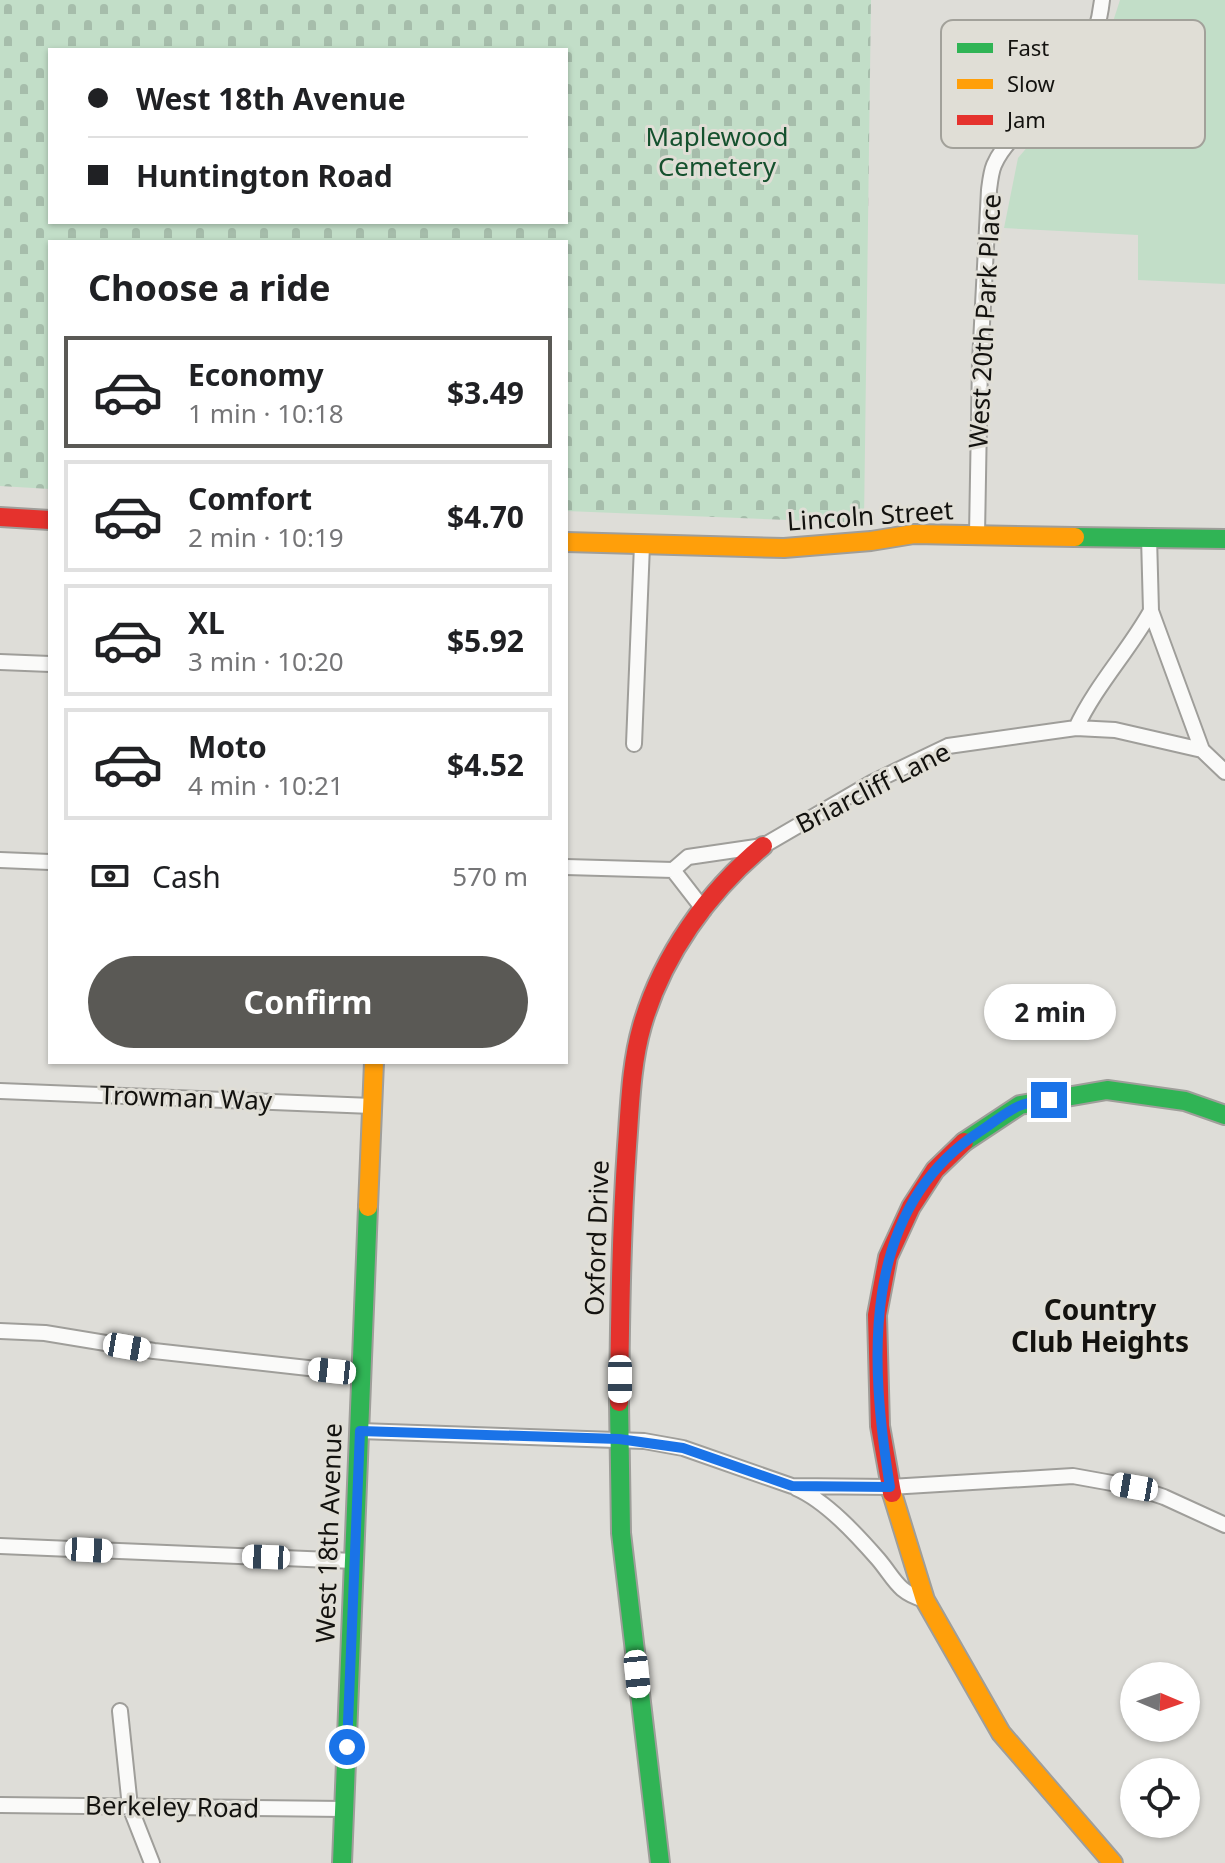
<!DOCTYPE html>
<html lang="en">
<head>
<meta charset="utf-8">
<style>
	:root { --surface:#fff; --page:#f6f6f6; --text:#202124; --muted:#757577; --line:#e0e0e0; --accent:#5a5955 }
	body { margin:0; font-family:"Noto Sans",sans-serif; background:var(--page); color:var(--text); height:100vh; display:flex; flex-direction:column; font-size:30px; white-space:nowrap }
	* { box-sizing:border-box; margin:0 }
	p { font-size:26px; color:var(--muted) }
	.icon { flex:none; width:44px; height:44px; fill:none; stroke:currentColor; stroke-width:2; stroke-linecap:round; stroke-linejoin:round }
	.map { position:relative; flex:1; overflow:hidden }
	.drawer { position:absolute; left:48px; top:240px; width:520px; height:824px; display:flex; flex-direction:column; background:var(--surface); border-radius:0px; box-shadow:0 2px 6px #0004 }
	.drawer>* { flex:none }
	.guide { position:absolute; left:48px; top:48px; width:520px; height:176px; border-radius:0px; box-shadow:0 2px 6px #0004; display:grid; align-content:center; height:176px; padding:0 40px; background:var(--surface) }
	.needle { width:52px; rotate:92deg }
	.tools { position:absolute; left:1120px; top:1662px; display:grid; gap:16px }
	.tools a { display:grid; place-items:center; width:80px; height:80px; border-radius:50%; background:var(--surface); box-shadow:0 2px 6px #0004; font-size:40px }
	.end { position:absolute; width:36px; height:36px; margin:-18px; border:10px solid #1a73e8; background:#fff; box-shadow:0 0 0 4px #fff }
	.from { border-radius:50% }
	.bubble { position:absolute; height:56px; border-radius:28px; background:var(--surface); box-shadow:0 2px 6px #0004; font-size:26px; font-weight:700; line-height:56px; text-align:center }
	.car { position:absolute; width:24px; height:48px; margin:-24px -12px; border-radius:10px; box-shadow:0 0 6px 2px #0007; background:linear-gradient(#fff 24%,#345 0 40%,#fff 0 76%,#345 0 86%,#fff 0) }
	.guide b { display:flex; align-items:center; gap:28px; height:76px; font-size:30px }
	.guide b+b { border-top:2px solid var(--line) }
	.guide i { width:20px; height:20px; background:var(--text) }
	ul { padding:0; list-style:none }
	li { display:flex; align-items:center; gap:24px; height:112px; margin:0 16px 12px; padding:0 24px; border:4px solid var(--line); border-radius:0px }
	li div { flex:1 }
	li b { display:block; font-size:30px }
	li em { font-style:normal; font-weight:700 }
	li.selected { border-color:var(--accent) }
	li>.icon { width:72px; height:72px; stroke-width:1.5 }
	h2 { padding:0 40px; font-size:36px; line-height:96px }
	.pay { display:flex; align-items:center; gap:20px; height:88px; padding:0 40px; font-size:30px }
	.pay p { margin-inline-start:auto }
	.cta { display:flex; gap:16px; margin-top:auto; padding:16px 40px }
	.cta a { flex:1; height:92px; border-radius:48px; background:var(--accent); color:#fff; font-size:32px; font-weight:700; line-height:92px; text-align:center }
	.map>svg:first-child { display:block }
	.cemetery { fill:url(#cemetery-stones); fill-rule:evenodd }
	.park { fill:#c2dec8 }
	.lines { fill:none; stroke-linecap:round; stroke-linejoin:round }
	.street-casing { stroke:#9f9e9a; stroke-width:18 }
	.fast-casing { stroke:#9f9e9a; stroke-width:22 }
	.slow-casing { stroke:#9f9e9a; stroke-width:22 }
	.jam-casing { stroke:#9f9e9a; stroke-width:22 }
	.street { stroke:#fafaf9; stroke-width:14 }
	.fast { stroke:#30b455; stroke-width:18 }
	.slow { stroke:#ff9f0a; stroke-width:18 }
	.jam { stroke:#e5322d; stroke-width:18 }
	.route { stroke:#1a73e8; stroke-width:10 }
	.labels { text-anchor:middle; stroke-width:6; stroke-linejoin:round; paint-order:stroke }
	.park-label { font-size:26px; fill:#15512e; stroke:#e0ded6 }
	.street-label { font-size:26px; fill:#13120f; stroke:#e0ded6 }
	.neighbourhood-label { font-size:28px; font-weight:bold; fill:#13120f; stroke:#e0ded6 }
	.key { fill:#e0ded6; stroke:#a2a19a; stroke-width:2 }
	.key-label { font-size:22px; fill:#13120f }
</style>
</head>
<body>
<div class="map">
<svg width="1225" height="1863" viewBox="0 0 1225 1863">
	<defs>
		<pattern id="cemetery-stones" width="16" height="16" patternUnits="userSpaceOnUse" patternTransform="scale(2)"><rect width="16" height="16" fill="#c2dec8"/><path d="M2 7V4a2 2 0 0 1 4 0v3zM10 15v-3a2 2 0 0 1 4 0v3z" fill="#a6bdab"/></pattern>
	</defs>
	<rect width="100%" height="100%" fill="#deddd8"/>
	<path class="cemetery" d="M0 0H871L864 523 566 511V242H50V489L0 486ZM50 50H566V222H50Z"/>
	<path class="park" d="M1120 0H1225V284L1138 280V235L1004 228 1018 158 1100 62Z"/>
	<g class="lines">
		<defs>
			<path id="street" d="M979 30 1049 100
				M977 535 980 362 989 190C990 182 991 172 994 165 999 153 1011 139 1020 130 1060 85 1095 65 1102 0
				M1149 537 1151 611
				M0 662 50 664
				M1076 728C1096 685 1128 652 1151 611L1202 750
				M634 744 642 545
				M0 860 50 862
				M566 867 673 870 688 857 763 846 873 782 948 746 1076 728 1115 730 1202 750 1225 772
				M673 870 704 910
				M0 1091 372 1106
				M0 1331 45 1333 154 1351 362 1374
				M360 1431 644 1441 683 1448 792 1486 890 1487 1073 1476 1134 1487 1164 1497 1225 1525
				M796 1488C826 1501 857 1535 878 1559 895 1579 897 1592 925 1600
				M0 1546 354 1561
				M120 1711 130 1807 152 1863
				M0 1805 344 1809"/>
			<path id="fast" d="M1075 537 1225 539
				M964 1142 1020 1105 1107 1090 1185 1101 1225 1115
				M619 1402 621 1533 660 1863
				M342 1863 368 1207"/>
			<path id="slow" d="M566 542 784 548 871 541 914 534 1075 537
				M368 1207 374 1062
				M892 1493 925 1600 1001 1733 1113 1863"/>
			<path id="jam" d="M0 517 50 520
				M619 1402C620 1317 621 1232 627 1146 630 1107 631 1064 642 1026 662 956 708 892 763 846
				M892 1493 880 1426 877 1315 888 1257 911 1207 935 1170 964 1142"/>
		</defs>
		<use href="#street" class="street-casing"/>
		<use href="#fast" class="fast-casing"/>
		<use href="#slow" class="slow-casing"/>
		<use href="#jam" class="jam-casing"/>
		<use href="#street" class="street"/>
		<use href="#fast" class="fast"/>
		<use href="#slow" class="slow"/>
		<use href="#jam" class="jam"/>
	</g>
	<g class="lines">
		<path class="route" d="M347 1747 360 1431 619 1439 683 1448 792 1486 890 1487C870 1364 859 1211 979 1132 992 1124 1005 1112 1019 1106 1028 1102 1040 1101 1049 1100"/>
	</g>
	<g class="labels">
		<g class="park-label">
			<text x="717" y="146">Maplewood<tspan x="717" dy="30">Cemetery</tspan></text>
		</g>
		<g class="street-label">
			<text transform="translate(985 321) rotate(-87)" y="9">West 20th Park Place</text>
			<text transform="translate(870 516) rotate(-4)" y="9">Lincoln Street</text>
			<text transform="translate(873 788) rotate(-27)" y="9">Briarcliff Lane</text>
			<text transform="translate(186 1098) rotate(2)" y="9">Trowman Way</text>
			<text transform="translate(597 1238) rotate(-88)" y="9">Oxford Drive</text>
			<text transform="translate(329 1533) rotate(-88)" y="9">West 18th Avenue</text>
			<text transform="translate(172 1807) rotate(1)" y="9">Berkeley Road</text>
		</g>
		<g class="neighbourhood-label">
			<text x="1100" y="1320">Country<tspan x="1100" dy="32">Club Heights</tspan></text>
		</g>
	</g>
	<rect x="941" y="20" width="264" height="128" rx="12" class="key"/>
	<rect x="957" y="43" width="36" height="10" fill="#30b455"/>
	<rect x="957" y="79" width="36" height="10" fill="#ff9f0a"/>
	<rect x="957" y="115" width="36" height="10" fill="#e5322d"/>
	<g class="key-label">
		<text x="1007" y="56">Fast</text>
		<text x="1007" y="92">Slow</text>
		<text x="1007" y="128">Jam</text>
	</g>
</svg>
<div class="tools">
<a><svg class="needle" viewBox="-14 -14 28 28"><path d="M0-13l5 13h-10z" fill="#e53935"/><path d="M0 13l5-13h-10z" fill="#757577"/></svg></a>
<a><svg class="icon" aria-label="locate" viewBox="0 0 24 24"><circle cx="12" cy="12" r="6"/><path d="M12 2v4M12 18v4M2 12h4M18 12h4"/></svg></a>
</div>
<i class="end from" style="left:347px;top:1747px"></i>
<i class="end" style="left:1049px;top:1100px"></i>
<div class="bubble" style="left:984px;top:984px;width:132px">2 min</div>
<i class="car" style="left:127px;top:1347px;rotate:100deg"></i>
<i class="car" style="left:332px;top:1371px;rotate:276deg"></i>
<i class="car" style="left:620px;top:1379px;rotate:180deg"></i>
<i class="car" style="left:1134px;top:1487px;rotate:280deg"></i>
<i class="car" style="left:89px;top:1550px;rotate:93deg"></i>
<i class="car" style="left:266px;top:1557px;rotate:272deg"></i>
<i class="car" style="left:637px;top:1674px;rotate:174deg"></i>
<div class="guide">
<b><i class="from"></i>West 18th Avenue</b>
<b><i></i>Huntington Road</b>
</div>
<section class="drawer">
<h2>Choose a ride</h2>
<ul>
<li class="selected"><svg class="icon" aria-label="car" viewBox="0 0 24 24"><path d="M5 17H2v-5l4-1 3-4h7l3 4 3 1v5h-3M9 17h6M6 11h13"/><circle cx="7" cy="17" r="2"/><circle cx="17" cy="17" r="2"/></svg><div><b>Economy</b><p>1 min · 10:18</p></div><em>$3.49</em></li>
<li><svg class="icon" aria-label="car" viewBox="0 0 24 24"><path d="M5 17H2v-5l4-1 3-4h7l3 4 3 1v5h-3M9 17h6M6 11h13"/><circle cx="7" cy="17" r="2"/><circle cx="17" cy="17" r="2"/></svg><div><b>Comfort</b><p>2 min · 10:19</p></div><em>$4.70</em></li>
<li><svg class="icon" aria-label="car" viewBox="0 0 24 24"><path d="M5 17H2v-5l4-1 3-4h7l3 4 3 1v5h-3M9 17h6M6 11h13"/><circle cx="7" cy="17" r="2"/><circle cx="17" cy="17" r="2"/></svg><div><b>XL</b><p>3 min · 10:20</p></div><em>$5.92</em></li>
<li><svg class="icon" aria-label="car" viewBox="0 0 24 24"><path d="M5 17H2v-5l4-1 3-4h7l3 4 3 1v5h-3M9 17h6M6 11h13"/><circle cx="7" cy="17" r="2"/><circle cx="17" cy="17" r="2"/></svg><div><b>Moto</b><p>4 min · 10:21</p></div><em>$4.52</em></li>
</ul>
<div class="pay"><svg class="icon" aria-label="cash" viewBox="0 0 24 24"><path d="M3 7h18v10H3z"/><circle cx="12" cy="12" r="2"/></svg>Cash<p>570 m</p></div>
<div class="cta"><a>Confirm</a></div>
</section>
</div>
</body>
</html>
